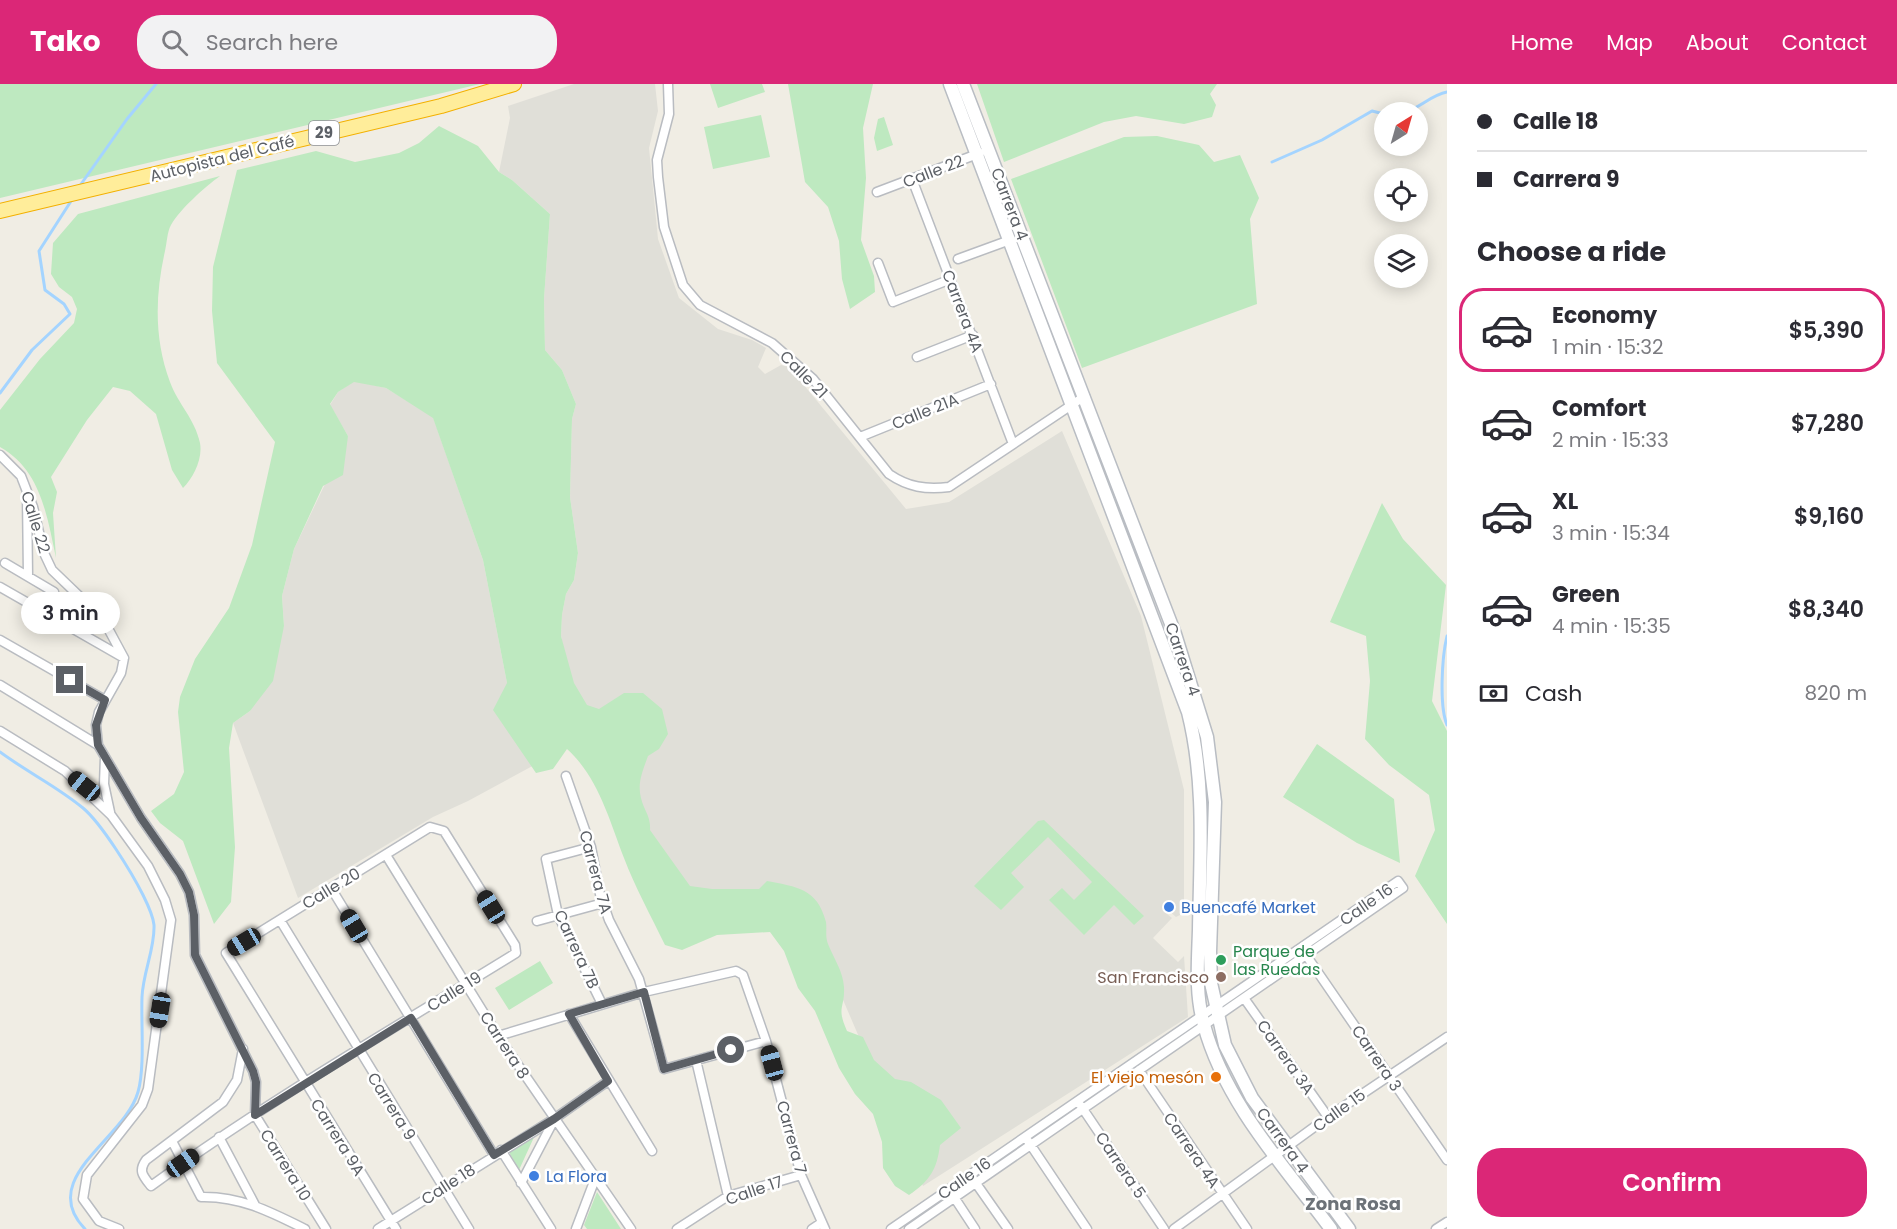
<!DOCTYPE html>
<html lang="en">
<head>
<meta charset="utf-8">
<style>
	:root { --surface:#fff; --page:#f2f2f3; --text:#2b2b33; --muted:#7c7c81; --line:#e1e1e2; --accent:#db2777 }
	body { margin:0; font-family:Poppins,sans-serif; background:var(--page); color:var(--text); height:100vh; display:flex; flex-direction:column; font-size:22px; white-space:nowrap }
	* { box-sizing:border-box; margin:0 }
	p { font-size:20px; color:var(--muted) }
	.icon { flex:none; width:33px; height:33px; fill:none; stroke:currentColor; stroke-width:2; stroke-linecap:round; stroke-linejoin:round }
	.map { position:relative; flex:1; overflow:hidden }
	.sheet { display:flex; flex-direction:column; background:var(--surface); width:450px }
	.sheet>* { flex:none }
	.top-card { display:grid; align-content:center; height:132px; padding:0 30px; background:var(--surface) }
	.needle { width:39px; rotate:37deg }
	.controls { position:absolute; left:1374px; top:18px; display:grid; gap:12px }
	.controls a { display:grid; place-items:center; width:54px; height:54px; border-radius:50%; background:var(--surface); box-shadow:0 3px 15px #0003; font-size:30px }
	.end { position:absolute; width:27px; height:27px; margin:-14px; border:8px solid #5c6066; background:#fff; box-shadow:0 0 0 3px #fff }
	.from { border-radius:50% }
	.bubble { position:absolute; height:42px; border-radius:21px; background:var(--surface); box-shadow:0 3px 15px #0003; font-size:20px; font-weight:600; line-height:42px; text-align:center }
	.car { position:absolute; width:18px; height:36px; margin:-18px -9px; border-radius:8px; box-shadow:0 0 4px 2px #0007; background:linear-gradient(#222 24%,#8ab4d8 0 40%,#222 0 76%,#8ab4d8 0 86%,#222 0) }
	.top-card b { display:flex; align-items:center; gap:21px; height:57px; font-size:22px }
	.top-card b+b { border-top:2px solid var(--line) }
	.top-card i { width:15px; height:15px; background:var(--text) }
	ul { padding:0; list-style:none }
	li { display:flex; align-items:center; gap:18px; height:84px; margin:0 12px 9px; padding:0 18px; border:3px solid transparent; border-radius:24px }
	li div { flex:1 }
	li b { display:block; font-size:22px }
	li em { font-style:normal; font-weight:600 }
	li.active { border-color:var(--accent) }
	li>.icon { width:54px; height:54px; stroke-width:1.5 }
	h2 { padding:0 30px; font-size:27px; line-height:72px }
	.pay { display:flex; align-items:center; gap:15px; height:66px; padding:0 30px; font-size:22px }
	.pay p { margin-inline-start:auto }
	.cta { display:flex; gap:12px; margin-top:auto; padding:12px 30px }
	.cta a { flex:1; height:69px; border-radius:24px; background:var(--accent); color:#fff; font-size:24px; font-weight:600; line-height:69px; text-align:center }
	header { display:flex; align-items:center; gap:36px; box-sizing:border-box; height:84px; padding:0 30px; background:var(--accent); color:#fff }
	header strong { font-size:28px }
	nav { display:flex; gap:33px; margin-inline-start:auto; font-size:21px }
	.search { width:420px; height:54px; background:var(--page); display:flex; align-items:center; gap:15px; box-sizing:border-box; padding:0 21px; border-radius:24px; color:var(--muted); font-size:22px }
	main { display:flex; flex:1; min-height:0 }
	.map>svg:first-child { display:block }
	.industrial { fill:#e0dfd8 }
	.green { fill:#bee9c0 }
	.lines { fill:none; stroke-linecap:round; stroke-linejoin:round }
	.stream { stroke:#a4d4ff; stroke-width:3 }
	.minor-casing { stroke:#b9bcc1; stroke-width:11 }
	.secondary-casing { stroke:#b9bdc3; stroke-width:15 }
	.trunk-casing { stroke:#f3b000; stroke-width:16 }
	.minor { stroke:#fff; stroke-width:8 }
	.secondary { stroke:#fff; stroke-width:12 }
	.trunk { stroke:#ffed9a; stroke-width:14 }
	.route { stroke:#5c6066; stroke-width:8 }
	.shop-dot { fill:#3f7fe0; stroke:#fff; stroke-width:2 }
	.leisure-dot { fill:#2e9e5b; stroke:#fff; stroke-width:2 }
	.education-dot { fill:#8d6e63; stroke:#fff; stroke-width:2 }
	.food-dot { fill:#e8710a; stroke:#fff; stroke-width:2 }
	.labels { text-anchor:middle; stroke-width:5; stroke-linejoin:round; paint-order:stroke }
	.shield { fill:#fff; stroke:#8d9094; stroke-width:1.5 }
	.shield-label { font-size:15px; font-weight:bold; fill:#5c6066 }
	.street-label { font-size:16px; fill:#5c6066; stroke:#fff }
	.shop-label { font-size:16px; fill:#366cbe; stroke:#fff; text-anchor:start }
	.leisure-label { font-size:16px; fill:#27864d; stroke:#fff; text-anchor:start }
	.education-label { font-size:16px; fill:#785e54; stroke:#fff; text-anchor:end }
	.food-label { font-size:16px; fill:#c56008; stroke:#fff; text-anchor:end }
	.neighbourhood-label { font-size:18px; font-weight:bold; fill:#6c7278; stroke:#fff }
</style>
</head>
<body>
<header>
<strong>Tako</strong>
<div class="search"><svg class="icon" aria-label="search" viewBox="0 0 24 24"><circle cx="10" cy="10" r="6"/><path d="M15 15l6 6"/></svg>Search here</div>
<nav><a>Home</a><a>Map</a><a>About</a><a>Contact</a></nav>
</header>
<main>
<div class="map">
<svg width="1447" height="1145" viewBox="0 0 1447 1145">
	<rect width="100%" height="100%" fill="#f0ede4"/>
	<path class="industrial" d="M574 0H655L658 27 649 64 658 155 679 214 718 245 752 256 766 264 758 283 765 290 781 281 789 283 906 425 949 418 1062 347 1141 532 1184 706V829L1176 833 1169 827 1167 830 1172 834 1153 854 1178 878 1184 872 1188 933 923 1102 801 818 668 809 573 660 468 717 433 733 298 814 233 639 250 627 284 542 282 512 294 465 348 352 330 321 338 308 354 297 386 304 433 333 483 476 507 599 564 567 561 552 562 531 566 510 574 496 578 469 570 413 572 335 576 320 562 286 545 266 544 215 550 130 512 96 499 88 510 34 508 22Z"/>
	<path class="green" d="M0 0H480L0 114Z
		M710 0H762L765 8 718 24Z
		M788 0H873L863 44 866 94 861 156 874 192 875 208 850 225 842 195 839 157 828 123 805 98Z
		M977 0H1217L1210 10 1216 21 1212 33 1184 40 1136 32 1104 38 1004 78Z
		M761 31 770 73 713 85 704 43Z
		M884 33 893 61 877 67 874 54 878 35Z
		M439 42 478 62 499 88 512 96 550 130 544 215 545 266 562 286 576 320 572 335 570 413 578 469 574 496 566 510 562 531 561 552 574 599 587 621 599 625 624 609H643L662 625 668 650 659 665 648 672C643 686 637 699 641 714 644 727 651 732 650 746L690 802 712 805H759L767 797C797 803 817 804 826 838 827 845 825 853 828 860 834 875 843 887 844 903 845 925 836 922 847 947L863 953 874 976 895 995 911 998 941 1016 961 1044 940 1061C937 1085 930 1097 909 1111L895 1102 883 1084 882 1058 873 1030 855 1010 839 984 815 927 798 904 784 867 770 848 717 851 682 866 665 861C651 832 635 803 624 774 609 735 598 693 567 665L553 685 536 689 493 626 507 599 483 476 433 334 386 304 354 298 338 308 330 320 348 352 343 391 323 402 294 465 282 512 284 542 273 597 250 627 233 639 229 664 235 763 231 818 214 840 183 757 160 739 151 727 174 710 184 688 178 628 180 613 195 575 229 524 252 461 275 358 217 279 212 227 213 183 237 86 316 67 355 78 399 69 419 59Z
		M1157 52 1199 61 1214 78 1240 71 1259 114 1250 135 1257 220 1082 284 1011 95 1124 53Z
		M220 92C205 103 180 125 171 141 167 148 167 159 165 167 155 211 154 256 170 298 178 320 195 335 200 359 203 375 193 394 183 404L172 386 156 330 130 307 113 303 87 336 51 393 57 408 53 429 56 474C47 432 41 386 0 363V326L40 275 74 239 77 225 72 213 59 203 51 190 53 159 78 130Z
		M1382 419 1403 455 1446 501 1432 617 1447 647V840L1415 792 1435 746 1429 711 1389 681 1365 655 1370 597 1366 552 1330 538Z
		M1317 660 1394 715 1400 779 1357 759 1283 713Z
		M1044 736 1144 832 1134 841 1114 821 1084 851 1049 816 1062 804 1074 816 1092 798 1048 753 1011 789 1024 803 1001 826 974 802 1038 737Z
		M540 877 553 899 509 926 495 904Z
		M535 1051 519 1086 510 1070V1066Z
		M597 1108 621 1145H587L584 1141Z"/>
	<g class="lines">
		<path class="stream" d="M1405 28C1420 24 1431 11 1447 8
			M1272 78 1322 56 1372 27 1384 30
			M79 103 127 35 156 0
			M0 309 32 266 70 230 64 220 45 206 39 167 73 114
			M1447 552C1442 572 1439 622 1447 641
			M0 668C27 688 58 703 83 724 102 740 132 789 143 811 147 819 153 831 154 841 155 865 143 888 142 913 141 939 145 984 138 1008 125 1055 36 1094 85 1145"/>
		<defs>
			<path id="minor" d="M668 0 669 30 657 76 658 93 664 143 683 201 700 221 772 259 813 295 889 390C908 403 926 406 949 403L1085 312
				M912 95 1013 360
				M877 108 980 69
				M958 175 1010 156
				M878 179 893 218 951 195
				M917 273 973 251
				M860 353 991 300
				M0 371 21 392 33 423 44 469 52 486 103 535 124 574 121 589 99 628 96 641 98 661 141 734 180 790 189 808 194 831 195 871 253 987 256 998 255 1031 326 1145
				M27 411 28 492
				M5 479 54 508
				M0 503 124 574
				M0 556 105 616
				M0 601 98 661
				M0 647 65 687 111 731 148 782 165 816 171 836 148 1005 142 1021 87 1091 83 1115 99 1137 119 1145
				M105 673 104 700 110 728
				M566 692 591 763 600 810 609 836 639 895 664 985 766 957
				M591 763 546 775 558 831 602 920
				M386 771 498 952 631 1145
				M331 804 494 1071
				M280 836 469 1145
				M537 837 603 819
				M1306 871 1447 1076
				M1244 914 1328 1033
				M569 930 652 1067
				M498 952 644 908 736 887 743 891 766 957 801 1091 825 1145
				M243 965 237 996 223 1018 146 1076C138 1087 143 1092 151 1102 267 1017 393 945 516 869L515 861 444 747 430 743 226 869 396 1145
				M696 976 728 1112
				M1139 986 1247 1145
				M1081 1022 1164 1145
				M219 1053 255 1121
				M172 1057 201 1113C240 1112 271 1128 305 1145
				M1028 1057 1087 1145
				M501 1066 551 1145
				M973 1095 1008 1145
				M521 1099 554 1036
				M952 1110 975 1145
				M378 1145 554 1035 608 997
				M576 1145 595 1095
				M677 1145 728 1112 801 1091
				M812 1145 821 1139
				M891 1145 1398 797 1403 804 909 1145
				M1174 1145 1328 1033 1447 953
				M1436 1145 1447 1138"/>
			<path id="secondary" d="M950 0 1188 628C1206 699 1200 773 1199 846 1198 878 1195 910 1204 941 1225 1019 1284 1082 1331 1145
				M963 0 1175 550 1207 653 1215 718 1210 868 1211 899 1225 961 1252 1014 1349 1145"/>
			<path id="trunk" d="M0 127 441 22 514 0"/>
		</defs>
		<use href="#minor" class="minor-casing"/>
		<use href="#secondary" class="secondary-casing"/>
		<use href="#trunk" class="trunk-casing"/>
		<use href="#minor" class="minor"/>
		<use href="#secondary" class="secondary"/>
		<use href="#trunk" class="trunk"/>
	</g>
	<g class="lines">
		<path class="route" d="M70 596 105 616 96 641 98 661 141 734 180 790 189 808 194 831 195 871 253 987 256 998 255 1031 411 934 494 1071 554 1035 608 997 569 930 644 908 664 985 731 966"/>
	</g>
	<g class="shop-dot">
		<circle cx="1169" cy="823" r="6"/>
		<circle cx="534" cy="1092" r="6"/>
	</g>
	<circle class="leisure-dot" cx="1221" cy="876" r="6"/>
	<circle class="education-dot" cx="1221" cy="893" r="6"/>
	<circle class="food-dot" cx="1216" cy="993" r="6"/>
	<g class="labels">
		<rect class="shield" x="309" y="37" width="30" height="24" rx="4.5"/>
		<g class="shield-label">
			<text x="324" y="54">29</text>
		</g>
		<g class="street-label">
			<text transform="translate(222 74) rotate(-14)" y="6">Autopista del Café</text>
			<text transform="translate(933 87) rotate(-21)" y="6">Calle 22</text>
			<text transform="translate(1010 120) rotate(69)" y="6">Carrera 4</text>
			<text transform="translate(963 227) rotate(69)" y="6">Carrera 4A</text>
			<text transform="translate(804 290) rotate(45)" y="6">Calle 21</text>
			<text transform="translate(925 327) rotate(-22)" y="6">Calle 21A</text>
			<text transform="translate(36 438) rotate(73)" y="6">Calle 22</text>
			<text transform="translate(1183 575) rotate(71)" y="6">Carrera 4</text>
			<text transform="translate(596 788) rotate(75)" y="6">Carrera 7A</text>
			<text transform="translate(331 804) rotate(-31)" y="6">Calle 20</text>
			<text transform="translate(1366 820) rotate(-35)" y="6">Calle 16</text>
			<text transform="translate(577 865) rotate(65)" y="6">Carrera 7B</text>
			<text transform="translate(454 907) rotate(-32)" y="6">Calle 19</text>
			<text transform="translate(505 961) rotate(57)" y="6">Carrera 8</text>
			<text transform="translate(1286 973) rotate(55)" y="6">Carrera 3A</text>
			<text transform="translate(1377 974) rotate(56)" y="6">Carrera 3</text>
			<text transform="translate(392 1022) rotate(58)" y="6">Carrera 9</text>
			<text transform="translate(1339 1026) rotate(-36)" y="6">Calle 15</text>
			<text transform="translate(338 1053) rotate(58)" y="6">Carrera 9A</text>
			<text transform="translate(792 1053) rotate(75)" y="6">Carrera 7</text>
			<text transform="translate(1283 1056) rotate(54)" y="6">Carrera 4</text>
			<text transform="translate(1192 1066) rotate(56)" y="6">Carrera 4A</text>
			<text transform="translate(286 1081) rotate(58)" y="6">Carrera 10</text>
			<text transform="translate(1121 1081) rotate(56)" y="6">Carrera 5</text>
			<text transform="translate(964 1094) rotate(-35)" y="6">Calle 16</text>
			<text transform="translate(448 1100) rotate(-33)" y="6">Calle 18</text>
			<text transform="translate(754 1106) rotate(-19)" y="6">Calle 17</text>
		</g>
		<g class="shop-label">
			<text x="1181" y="829">Buencafé Market</text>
			<text x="546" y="1098">La Flora</text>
		</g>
		<g class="leisure-label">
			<text x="1233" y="873">Parque de<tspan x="1233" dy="18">las Ruedas</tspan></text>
		</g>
		<g class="education-label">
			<text x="1209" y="899">San Francisco</text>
		</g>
		<g class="food-label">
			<text x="1204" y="999">El viejo mesón</text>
		</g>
		<g class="neighbourhood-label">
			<text x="1353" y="1126">Zona Rosa</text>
		</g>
	</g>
</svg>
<div class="controls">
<a><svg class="needle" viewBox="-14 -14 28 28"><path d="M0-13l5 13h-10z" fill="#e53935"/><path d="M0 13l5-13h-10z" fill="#7c7c81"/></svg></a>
<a><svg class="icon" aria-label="locate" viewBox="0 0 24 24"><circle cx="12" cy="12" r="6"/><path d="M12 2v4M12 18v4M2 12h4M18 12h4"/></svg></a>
<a><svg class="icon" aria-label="layers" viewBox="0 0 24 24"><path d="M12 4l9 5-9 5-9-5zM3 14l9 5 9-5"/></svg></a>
</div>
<i class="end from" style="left:731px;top:966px"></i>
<i class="end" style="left:70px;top:596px"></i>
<div class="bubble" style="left:21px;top:508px;width:99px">3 min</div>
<i class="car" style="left:84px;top:702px;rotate:309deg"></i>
<i class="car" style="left:491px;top:823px;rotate:328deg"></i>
<i class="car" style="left:354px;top:842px;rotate:329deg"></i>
<i class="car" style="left:244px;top:858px;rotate:239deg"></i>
<i class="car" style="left:160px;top:926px;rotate:189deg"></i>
<i class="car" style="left:772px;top:979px;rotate:345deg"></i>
<i class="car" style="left:183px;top:1079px;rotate:55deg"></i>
</div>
<section class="sheet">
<div class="top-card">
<b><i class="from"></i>Calle 18</b>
<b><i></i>Carrera 9</b>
</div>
<h2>Choose a ride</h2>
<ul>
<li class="active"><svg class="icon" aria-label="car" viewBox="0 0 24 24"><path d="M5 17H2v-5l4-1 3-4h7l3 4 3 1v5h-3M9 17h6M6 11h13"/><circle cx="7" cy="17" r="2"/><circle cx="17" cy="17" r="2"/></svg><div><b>Economy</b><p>1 min · 15:32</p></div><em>$5,390</em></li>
<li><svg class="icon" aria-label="car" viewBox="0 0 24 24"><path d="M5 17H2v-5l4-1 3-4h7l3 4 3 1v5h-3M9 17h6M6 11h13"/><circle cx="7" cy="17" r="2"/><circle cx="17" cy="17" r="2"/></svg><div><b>Comfort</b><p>2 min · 15:33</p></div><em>$7,280</em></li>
<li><svg class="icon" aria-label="car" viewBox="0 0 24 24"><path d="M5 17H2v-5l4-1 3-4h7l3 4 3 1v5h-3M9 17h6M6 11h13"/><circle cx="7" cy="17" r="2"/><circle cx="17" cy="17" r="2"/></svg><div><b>XL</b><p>3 min · 15:34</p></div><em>$9,160</em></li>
<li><svg class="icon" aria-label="car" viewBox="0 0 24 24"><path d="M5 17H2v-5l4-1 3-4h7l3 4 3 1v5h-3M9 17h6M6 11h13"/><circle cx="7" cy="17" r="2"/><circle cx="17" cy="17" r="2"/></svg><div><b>Green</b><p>4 min · 15:35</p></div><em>$8,340</em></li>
</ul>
<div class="pay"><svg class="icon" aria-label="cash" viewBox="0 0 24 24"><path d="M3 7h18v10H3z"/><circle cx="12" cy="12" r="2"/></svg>Cash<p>820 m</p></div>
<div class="cta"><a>Confirm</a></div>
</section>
</main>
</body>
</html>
